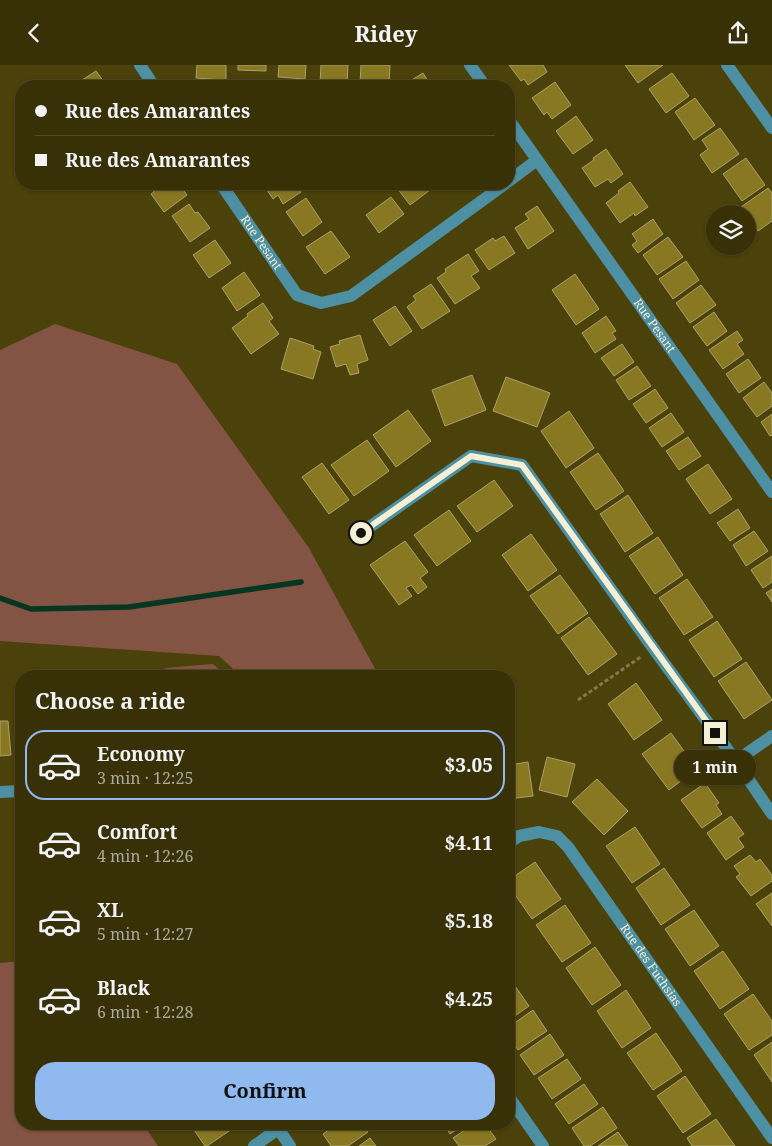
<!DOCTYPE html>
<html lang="en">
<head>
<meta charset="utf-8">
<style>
	:root { --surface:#383108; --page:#3f3912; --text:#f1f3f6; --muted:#aba99c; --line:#524c29; --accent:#90b9f0 }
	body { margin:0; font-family:"Noto Serif",serif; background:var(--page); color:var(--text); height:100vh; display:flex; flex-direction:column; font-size:19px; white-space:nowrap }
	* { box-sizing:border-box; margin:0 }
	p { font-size:16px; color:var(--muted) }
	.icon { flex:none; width:28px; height:28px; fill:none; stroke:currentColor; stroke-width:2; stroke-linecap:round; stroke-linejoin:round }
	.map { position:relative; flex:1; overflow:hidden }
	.sheet { position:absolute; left:15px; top:605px; width:500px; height:460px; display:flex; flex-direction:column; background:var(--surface); border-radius:20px; box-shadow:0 1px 4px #0004,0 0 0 1px var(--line) }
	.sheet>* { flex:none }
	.hud { position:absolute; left:15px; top:15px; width:500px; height:110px; border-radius:20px; box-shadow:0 1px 4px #0004,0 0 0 1px var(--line); display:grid; align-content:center; height:110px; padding:0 20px; background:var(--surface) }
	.controls { position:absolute; left:706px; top:140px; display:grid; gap:10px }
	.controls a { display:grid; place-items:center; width:50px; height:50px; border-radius:50%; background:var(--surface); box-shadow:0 1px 4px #0004,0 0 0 1px var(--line); font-size:25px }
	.end { position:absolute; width:22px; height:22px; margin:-11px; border:6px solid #f5f0d5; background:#111; box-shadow:0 0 0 2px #111 }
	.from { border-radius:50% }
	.bubble { position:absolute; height:35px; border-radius:18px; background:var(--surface); box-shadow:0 1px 4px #0004,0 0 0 1px var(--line); font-size:16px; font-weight:700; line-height:35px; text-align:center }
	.hud b { display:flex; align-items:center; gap:18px; height:48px; font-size:19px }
	.hud b+b { border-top:1px solid var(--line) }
	.hud i { width:12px; height:12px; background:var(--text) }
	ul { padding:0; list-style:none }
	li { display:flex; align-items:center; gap:15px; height:70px; margin:0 10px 8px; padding:0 10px; border:2px solid transparent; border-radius:20px }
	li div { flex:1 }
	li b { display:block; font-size:19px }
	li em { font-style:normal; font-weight:700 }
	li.current { border-color:var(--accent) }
	li>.icon { width:45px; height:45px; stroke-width:1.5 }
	h2 { padding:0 20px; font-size:22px; line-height:60px }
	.primary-button { display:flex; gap:10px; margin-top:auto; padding:10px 20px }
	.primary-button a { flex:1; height:58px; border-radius:20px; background:var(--accent); color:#111; font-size:20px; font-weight:700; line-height:58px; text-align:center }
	header { display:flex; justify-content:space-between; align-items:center; height:65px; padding:0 20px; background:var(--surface); font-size:22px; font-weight:700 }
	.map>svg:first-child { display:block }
	.green { fill:#835444 }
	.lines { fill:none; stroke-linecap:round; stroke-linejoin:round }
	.stream { stroke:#063621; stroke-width:5.5 }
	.building { fill:#877821; stroke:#aaa16c }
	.path { stroke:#81794b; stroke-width:3; stroke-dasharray:4 2.5; stroke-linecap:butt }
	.minor { stroke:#4d90a4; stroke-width:12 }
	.route { stroke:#f5f0d5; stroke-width:6 }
	.labels { text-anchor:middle; stroke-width:5; stroke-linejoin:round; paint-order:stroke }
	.street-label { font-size:12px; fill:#f5f0d5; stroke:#403700 }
</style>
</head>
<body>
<header><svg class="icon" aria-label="back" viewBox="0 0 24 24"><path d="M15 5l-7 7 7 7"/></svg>Ridey<svg class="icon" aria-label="share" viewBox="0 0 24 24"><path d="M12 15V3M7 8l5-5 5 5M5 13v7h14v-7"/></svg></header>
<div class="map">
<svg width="772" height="1081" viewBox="0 0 772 1081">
	<rect width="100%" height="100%" fill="#4b410a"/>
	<path class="green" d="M55 259 177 299 309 483 379 611H241L219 591 0 576V285Z
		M213 599 226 611H165V603Z
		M21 896V1059H143L158 1081H0V898Z"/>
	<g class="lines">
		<path class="stream" d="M0 533 31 544 129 542 301 517"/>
	</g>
	<path class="building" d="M197 0H226V15L196 13Z
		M238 0H266V6L238 5Z
		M279 0H306L305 14 278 12Z
		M321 0H348L347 20 320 19Z
		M361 0H390L389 21 360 19Z
		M509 0H543L547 7 528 20 524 14 521 16Z
		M625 0H663L638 18Z
		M96 6 107 21H73Z
		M423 8 430 19 436 15 440 21H402Z
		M672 8 689 31 666 48 649 24Z
		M555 17 571 40 552 54 547 47 544 50 532 33Z
		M695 33 715 60 694 75 675 47Z
		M576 51 593 75 573 89 556 66Z
		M720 63 739 89 712 108 700 90 708 84 702 75Z
		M606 84 623 109 611 118 608 114 595 122 582 103 594 95 593 93Z
		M746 93 765 120 742 136 723 109Z
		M630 117 648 142 635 151 634 148 620 158 606 138 619 128 618 126Z
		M149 119H179L187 130 164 147 151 129 154 127Z
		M263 119H296L301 127 283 139 278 130 273 134Z
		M394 119H432L434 122 410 140Z
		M768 123 772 128V156L758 166 748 151V149H746L741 142Z
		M391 132 404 149 379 168 366 150Z
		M306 133 322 157 303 171 286 147Z
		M189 139 195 148 198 147 210 163 190 177 172 151Z
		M537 141 554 166 528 184 515 163 529 154 525 149Z
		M653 154 663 169 638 188 632 180 637 176 632 169Z
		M331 166 350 192 325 209 306 182Z
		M504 171 515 188 489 205 475 185 493 173 495 176Z
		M668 172 683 192 657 210 643 190Z
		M215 175 231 198 209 213 193 190Z
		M468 189 479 206 471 211 480 223 455 239 437 213 446 207 445 204Z
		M686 196 699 215 673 234 659 214Z
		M244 207 260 230 237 246 222 223Z
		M575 209 599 244 576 260 552 225Z
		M431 219 450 246 422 264 407 242 416 235 413 231Z
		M701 220 716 240 690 258 676 238Z
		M263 238 273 253 269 256 279 269 251 289 232 263 248 251 247 249Z
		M395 241 412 266 390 281 373 255Z
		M714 247 727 266 707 281 693 262Z
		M606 251 616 266 612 268 616 274 595 288 582 268Z
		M737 266 743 275 737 279 744 289 723 304 709 285Z
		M360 270 368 295 357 299 359 308 350 310 346 299 336 302 330 282 340 279 339 276Z
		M290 273 314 281 313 284 321 287 313 314 281 304Z
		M622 279 634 297 614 311 601 293Z
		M748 294 761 313 739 328 726 309Z
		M637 301 651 321 629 335 616 315Z
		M472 310 486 345 445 361 432 325Z
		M506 312 550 328 537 362 493 346Z
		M764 317 772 328V341L757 352 743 333Z
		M655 324 668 343 646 358 633 339Z
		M408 345 431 376 396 402 373 370Z
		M569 346 594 383 566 403 541 366Z
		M671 348 684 367 662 382 649 363Z
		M772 349V370L770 371 761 357Z
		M688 372 701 391 679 405 666 386Z
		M367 375 389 406 354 431 331 400Z
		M598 388 624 426 596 445 570 407Z
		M322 398 349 435 329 449 302 412Z
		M708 399 732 434 710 449 686 414Z
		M494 415 513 441 477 467 457 441Z
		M628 430 653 468 625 487 600 449Z
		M738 444 750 463 730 476 717 458Z
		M449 445 471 476 437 501 414 470Z
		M754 466 768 486 746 501 733 480Z
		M531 469 557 505 528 526 502 490Z
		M658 472 683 510 655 529 629 491Z
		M405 476 428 507 420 513 427 522 418 529 411 520 406 523 412 531 399 540 370 500Z
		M772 491V517L763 523 751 505Z
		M560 510 588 548 558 569 530 531Z
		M687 514 713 552 684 570 659 533Z
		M772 524V537L766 528Z
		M589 552 617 589 588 610 561 573Z
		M717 556 742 594 714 612 689 575Z
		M746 597 772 635 744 654 718 616Z
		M636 618 662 655 634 675 608 639Z
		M0 656H8L11 690 0 691Z
		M16 656H21V689H18Z
		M671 668 697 704 669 725 642 689Z
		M547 692 575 699 567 732 539 725Z
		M528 697 533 731 509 734V700Z
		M597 714 628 746 604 770 572 737Z
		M705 718 719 738 716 740 722 749 702 763 681 735Z
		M731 751 744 769 738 773 744 782 726 795 707 768Z
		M635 762 660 799 632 818 606 781Z
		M750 790 756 797 760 794 772 810V816L751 831 736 812 740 809 734 801Z
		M535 797 561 834 532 854 509 821V815Z
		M664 803 690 840 661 860 636 823Z
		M772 828V861L756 839Z
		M565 840 591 878 562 897 536 860Z
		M694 845 719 881 690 901 665 864Z
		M595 882 621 920 592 940 566 903Z
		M723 886 749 924 720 944 694 906Z
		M515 921 529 941 509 955V925Z
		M626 925 651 963 622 983 597 946Z
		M753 929 772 956V970L749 985 724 949Z
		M533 945 547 966 518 985 509 972V962Z
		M656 968 682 1006 653 1025 627 988Z
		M550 969 564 990 534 1010 520 990Z
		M772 977V1017L754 990Z
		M567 994 581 1014 552 1034 538 1013Z
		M685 1011 711 1049 683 1068 657 1031Z
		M584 1019 598 1039 569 1059 555 1039Z
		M603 1042 617 1063 590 1081H584L572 1063Z
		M716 1054 735 1081H692L687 1073Z
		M190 1059H233L235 1062 207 1081H205Z
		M337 1059H362L368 1067 348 1081H331L323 1069Z
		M444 1059H465L450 1069Z
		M474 1059H485L496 1074 485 1081H459L453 1073Z
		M618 1067 628 1081H598Z
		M370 1073 376 1081H359Z"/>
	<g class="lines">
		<path class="path" d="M578 635 642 591"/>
		<g class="minor">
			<path d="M140 0 154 21"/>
			<path d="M470 0 485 21"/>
			<path d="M727 0 772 63"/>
			<path id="s1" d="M509 55 772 427"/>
			<path d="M509 116 537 95"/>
			<path id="s2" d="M221 119 297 230 321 238 351 231 505 119"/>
			<path d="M361 468 471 391 522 400 653 583 736 696 772 749"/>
			<path d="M736 696 772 671"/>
			<path d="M0 727 21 726"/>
			<path id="s3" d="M509 778 519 771 539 767 557 771 568 782 772 1073"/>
			<path d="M509 1032 543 1081"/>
			<path d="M275 1059 290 1081"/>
			<path d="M254 1081 278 1064"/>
		</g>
	</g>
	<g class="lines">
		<path class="route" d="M361 468 471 391 522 400 715 668"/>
	</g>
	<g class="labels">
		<g class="street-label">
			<text dy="4" stroke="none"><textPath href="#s2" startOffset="71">Rue Pesant</textPath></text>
			<text dy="4" stroke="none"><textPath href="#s1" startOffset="252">Rue Pesant</textPath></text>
			<text dy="4" stroke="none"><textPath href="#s3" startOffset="211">Rue des Fuchsias</textPath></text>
		</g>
	</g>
</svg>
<div class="controls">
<a><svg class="icon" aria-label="layers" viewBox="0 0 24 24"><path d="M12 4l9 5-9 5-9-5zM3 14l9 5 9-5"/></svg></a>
</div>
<i class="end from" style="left:361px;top:468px"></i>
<i class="end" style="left:715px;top:668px"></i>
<div class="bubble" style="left:674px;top:685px;width:82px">1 min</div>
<div class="hud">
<b><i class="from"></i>Rue des Amarantes</b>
<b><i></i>Rue des Amarantes</b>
</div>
<section class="sheet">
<h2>Choose a ride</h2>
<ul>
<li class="current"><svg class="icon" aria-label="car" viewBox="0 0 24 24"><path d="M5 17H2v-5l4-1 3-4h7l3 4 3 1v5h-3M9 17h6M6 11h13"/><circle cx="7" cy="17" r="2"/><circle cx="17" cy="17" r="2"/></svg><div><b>Economy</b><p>3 min · 12:25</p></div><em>$3.05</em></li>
<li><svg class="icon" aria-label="car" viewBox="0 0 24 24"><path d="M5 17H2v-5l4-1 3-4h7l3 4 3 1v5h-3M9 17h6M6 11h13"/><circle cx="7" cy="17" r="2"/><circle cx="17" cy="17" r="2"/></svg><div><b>Comfort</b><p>4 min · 12:26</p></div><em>$4.11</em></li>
<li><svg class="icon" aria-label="car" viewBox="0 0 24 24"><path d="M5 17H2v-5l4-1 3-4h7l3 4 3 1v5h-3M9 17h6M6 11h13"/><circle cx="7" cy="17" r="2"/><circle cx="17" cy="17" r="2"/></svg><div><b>XL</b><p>5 min · 12:27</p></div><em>$5.18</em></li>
<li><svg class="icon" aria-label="car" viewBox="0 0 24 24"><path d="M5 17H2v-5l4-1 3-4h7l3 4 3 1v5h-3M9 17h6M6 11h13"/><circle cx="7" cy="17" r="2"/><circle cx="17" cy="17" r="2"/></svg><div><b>Black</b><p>6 min · 12:28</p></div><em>$4.25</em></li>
</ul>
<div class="primary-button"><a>Confirm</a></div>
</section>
</div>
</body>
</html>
